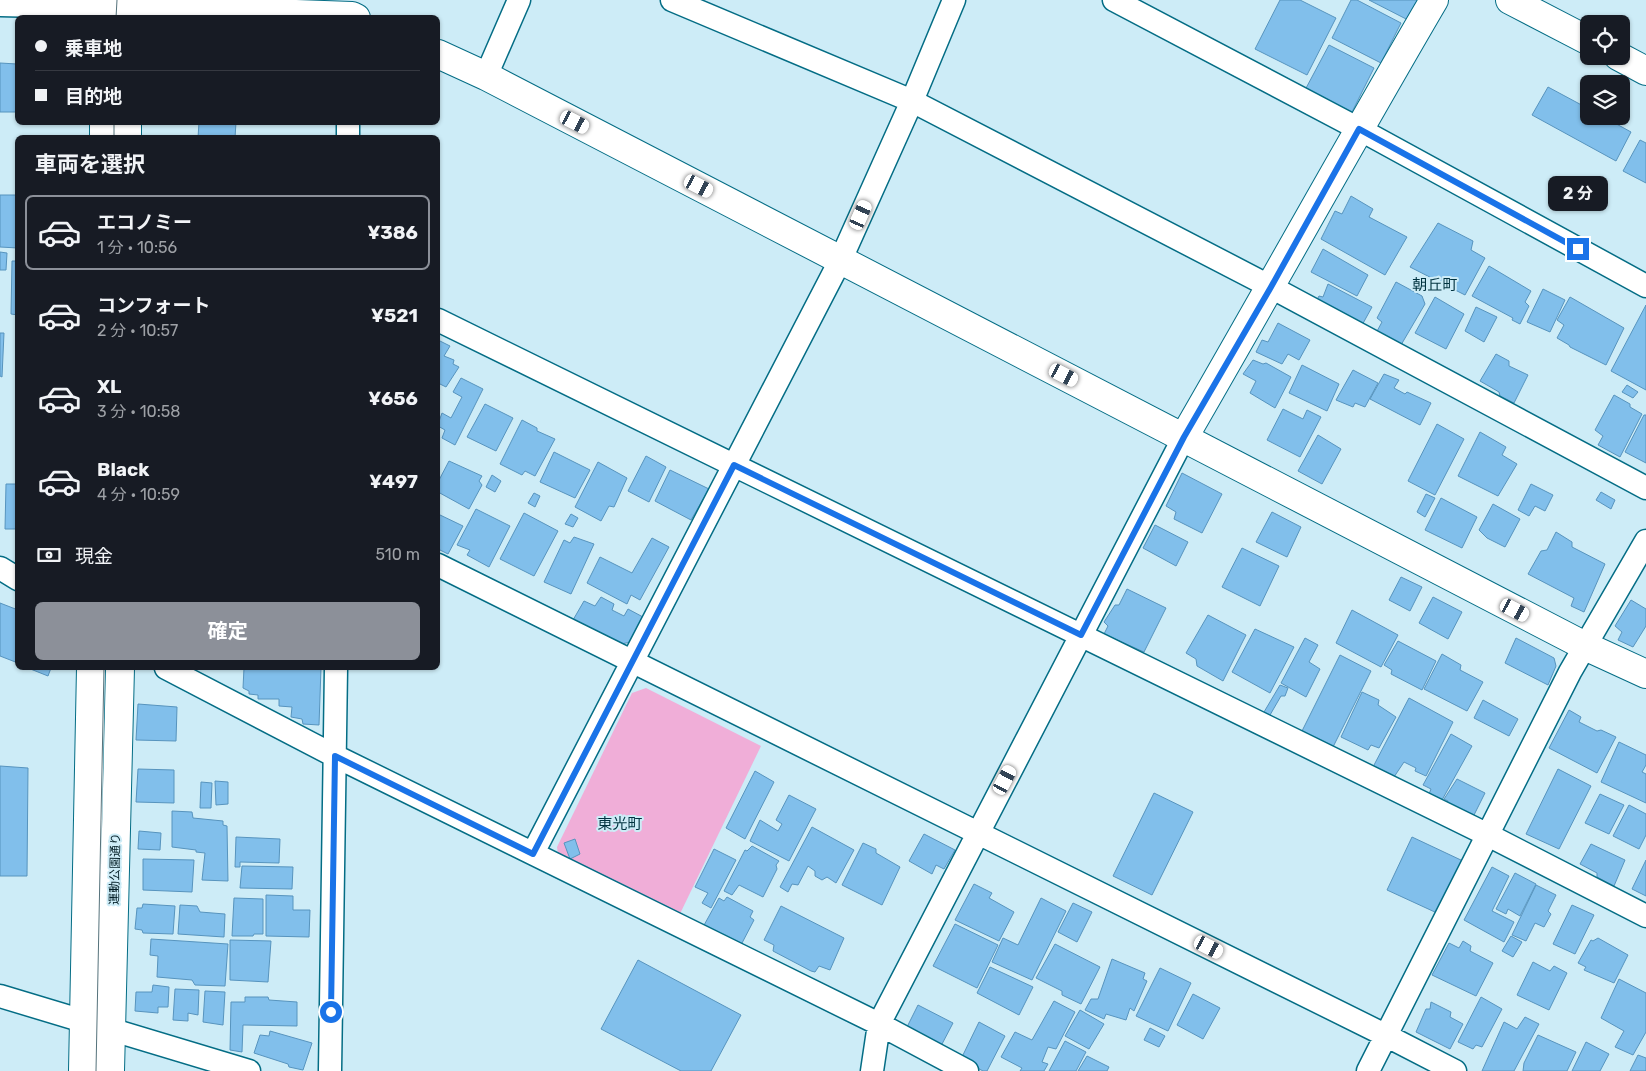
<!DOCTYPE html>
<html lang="ja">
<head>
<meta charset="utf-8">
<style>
	:root { --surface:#171b24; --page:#20242c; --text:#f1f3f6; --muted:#9ea1a6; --line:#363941; --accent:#8c9099 }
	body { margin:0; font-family:Rubik,"Noto Sans JP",sans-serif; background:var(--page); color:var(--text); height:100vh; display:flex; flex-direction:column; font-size:19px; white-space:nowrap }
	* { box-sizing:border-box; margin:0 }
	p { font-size:16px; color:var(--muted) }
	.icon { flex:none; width:28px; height:28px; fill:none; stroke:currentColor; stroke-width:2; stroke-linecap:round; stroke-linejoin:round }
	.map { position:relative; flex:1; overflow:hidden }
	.details { position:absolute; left:15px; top:135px; width:425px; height:535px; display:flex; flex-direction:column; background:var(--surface); border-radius:8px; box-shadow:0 1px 4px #0004 }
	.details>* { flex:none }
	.guide { position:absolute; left:15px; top:15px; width:425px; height:110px; border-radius:8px; box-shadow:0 1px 4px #0004; display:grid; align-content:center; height:110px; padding:0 20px; background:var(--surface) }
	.tools { position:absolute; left:1580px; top:15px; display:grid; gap:10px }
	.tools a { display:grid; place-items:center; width:50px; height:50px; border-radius:8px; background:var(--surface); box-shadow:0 1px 4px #0004; font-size:25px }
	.end { position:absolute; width:22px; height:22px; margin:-11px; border:6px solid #1a73e8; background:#fff; box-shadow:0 0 0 2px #fff }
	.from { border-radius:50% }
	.bubble { position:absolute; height:35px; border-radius:8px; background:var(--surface); box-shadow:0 1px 4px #0004; font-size:16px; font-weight:700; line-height:35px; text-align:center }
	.car { position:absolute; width:15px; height:30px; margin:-15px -8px; border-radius:6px; box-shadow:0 0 4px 1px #0007; background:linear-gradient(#fff 24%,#345 0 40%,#fff 0 76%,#345 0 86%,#fff 0) }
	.guide b { display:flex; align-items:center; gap:18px; height:48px; font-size:19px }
	.guide b+b { border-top:1px solid var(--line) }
	.guide i { width:12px; height:12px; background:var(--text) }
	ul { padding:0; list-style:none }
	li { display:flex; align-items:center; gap:15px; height:75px; margin:0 10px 8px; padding:0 10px; border:2px solid transparent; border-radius:8px }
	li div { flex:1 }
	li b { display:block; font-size:19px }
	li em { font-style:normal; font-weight:700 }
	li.selected { border-color:var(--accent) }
	li>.icon { width:45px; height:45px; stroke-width:1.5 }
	h2 { padding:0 20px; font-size:22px; line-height:60px }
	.pay { display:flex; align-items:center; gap:12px; height:55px; padding:0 20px; font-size:19px }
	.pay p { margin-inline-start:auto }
	.cta { display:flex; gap:10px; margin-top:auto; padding:10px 20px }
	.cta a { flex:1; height:58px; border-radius:8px; background:var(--accent); color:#fff; font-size:20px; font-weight:700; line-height:58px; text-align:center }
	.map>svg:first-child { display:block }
	.green { fill:#f0aed8 }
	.building { fill:#81bfeb; stroke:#5794be }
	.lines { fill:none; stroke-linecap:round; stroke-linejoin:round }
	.minor-casing { stroke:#046d85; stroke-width:25 }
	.tertiary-casing { stroke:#046d85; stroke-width:30 }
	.minor { stroke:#fff; stroke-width:22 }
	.tertiary { stroke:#fff; stroke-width:28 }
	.tram { stroke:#55727b; stroke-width:1 }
	.route { stroke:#1a73e8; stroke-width:6 }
	.labels { text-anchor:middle; stroke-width:4; stroke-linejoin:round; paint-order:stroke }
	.street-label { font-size:12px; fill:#021d25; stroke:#cdecf7 }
	.quarter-label { font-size:15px; fill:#00323f; stroke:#cdecf7 }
</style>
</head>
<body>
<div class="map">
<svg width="1646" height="1071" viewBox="0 0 1646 1071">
	<rect width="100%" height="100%" fill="#cdecf7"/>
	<path class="green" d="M646 688 761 746 677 920 559 860 557 847 632 693Z"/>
	<path class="building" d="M1280 0H1300L1336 18 1307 75 1255 49Z
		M1351 0H1357L1401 23 1381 63 1332 38Z
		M1369 0H1421L1410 21Z
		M1329 45 1374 68 1351 114 1305 90Z
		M0 63 17 64 16 112H0Z
		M1548 87 1589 109V116H1602L1631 132 1616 161 1532 115Z
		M199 122H236L235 138H198Z
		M1640 140 1646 143V183L1623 171Z
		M0 195H18V248L0 247Z
		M1351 196 1373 209 1369 217 1407 237 1385 275 1321 239 1335 211 1342 214Z
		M1438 223 1473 241 1471 250 1485 258 1465 295 1410 267Z
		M1323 249 1368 275 1357 296 1311 272Z
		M0 252 7 253 6 270H0Z
		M12 261H18V315L11 314Z
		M1489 266 1531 291 1525 302 1529 306 1520 324 1512 320 1513 318 1472 296Z
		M1396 282 1422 296 1425 304 1401 345 1376 333 1382 322 1377 318Z
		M1328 284 1372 307 1361 327 1315 303 1319 296 1323 297Z
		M1543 289 1565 300 1550 332 1527 322Z
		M1435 297 1464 314 1446 349 1415 333Z
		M1570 297 1624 328 1606 365 1570 347 1569 345 1557 338 1564 325 1557 320Z
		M1646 305V390L1611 371Z
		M1476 307 1497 317 1484 342 1465 331Z
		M1278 323 1310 340 1299 360 1288 354 1282 364 1256 352 1262 340 1268 342Z
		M0 333H4L2 377 0 376Z
		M438 340 450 346 444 356 454 360 453 364 459 367 446 387 438 383Z
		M1496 354 1509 361V366L1528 375 1514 403 1500 396 1499 392 1480 381Z
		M1253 360 1263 364 1266 363 1291 377 1275 408 1250 393 1256 381 1243 374Z
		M1302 365 1339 384 1327 411 1289 393Z
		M1353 370 1378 383 1365 407 1355 403 1353 407 1336 400Z
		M1384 374 1399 380 1394 388 1405 394 1407 392 1431 403 1420 425 1370 399Z
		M461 378 483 389 455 445 442 438 445 430 438 426V424L442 413 451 418 462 397 453 392Z
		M1627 385 1638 392 1633 398 1622 392Z
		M1614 395 1630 404V407L1642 414 1620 457 1598 445 1603 436 1595 430Z
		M485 404 513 418 496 451 467 437Z
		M1283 409 1303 419 1307 410 1321 417 1300 457 1267 440Z
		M1644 415H1646V463L1625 452Z
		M522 420 537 428V431L555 439 535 476 525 471 522 475 500 464Z
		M1437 424 1464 439 1435 495 1408 481Z
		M1480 432 1506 447 1502 455 1517 464 1498 496 1458 476Z
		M1318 435 1341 449 1322 484 1298 471Z
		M554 452 590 470 575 498 540 482Z
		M646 456 666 467 649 502 628 491Z
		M449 461 482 476 479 481 482 485 469 509 438 492V482Z
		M598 462 627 478 614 507 609 506 601 521 575 507Z
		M670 470 709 489 691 520 655 501Z
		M1182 473 1222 494 1202 533 1174 519 1176 512 1166 506Z
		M492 475 501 481 495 492 486 487Z
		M6 484H18V529H5Z
		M1531 484 1553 495 1545 511 1535 506 1529 516 1518 510Z
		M1601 492 1615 500 1611 509 1596 500Z
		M534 493 540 496 535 507 528 503Z
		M1426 494 1435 498 1425 517 1417 512Z
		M1441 498 1477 517 1462 548 1425 530Z
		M1493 504 1520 519 1505 547 1487 538 1479 530Z
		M476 509 510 526 489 567 467 555 470 550 457 545Z
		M1272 512 1301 527 1287 557 1256 542Z
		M524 513 558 531 534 576 500 559Z
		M438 514 463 526 448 554 438 549Z
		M571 514 578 518 573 527 565 524Z
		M1155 525 1188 542 1176 566 1143 548Z
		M1556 532 1572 542V547L1605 564 1584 612 1571 606 1574 598 1528 574 1541 551 1547 550Z
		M574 537 594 544 571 594 544 582 564 540 570 543Z
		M652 538 669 547 640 600 631 595 627 604 587 583 600 557 632 573Z
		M1242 548 1279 566 1260 606 1222 587Z
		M1401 577 1422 587 1410 611 1389 600Z
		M1127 589 1166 608 1144 652 1104 634 1108 626 1104 622 1115 605H1119Z
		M601 597 614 604 612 610 624 616 628 609 643 617 631 642 621 644 573 620 584 601 595 606Z
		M1433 597 1462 612 1448 639 1419 623Z
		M1631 600 1646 609V626L1633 647 1618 640 1622 632 1615 626Z
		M0 603 18 610V663L0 656Z
		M1352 610 1398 635 1381 667 1336 643Z
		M1208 615 1246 635 1223 681 1197 666 1196 659 1186 653Z
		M1255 629 1294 647 1270 693 1232 672Z
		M1305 638 1318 645 1309 662 1320 669 1306 697 1281 683Z
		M1516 638 1554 658 1556 666 1548 685 1505 663Z
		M1398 641 1436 661 1422 690 1391 674 1392 670 1384 665Z
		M1442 654 1461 665 1460 670 1483 682 1467 711 1424 689Z
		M1340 655 1371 671 1333 747 1302 731Z
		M28 668H51L48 676Z
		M244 668H321L319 725 303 724 302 719 291 717 292 707 279 706V699H258V695L249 694V691L243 688Z
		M1280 685 1288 688 1285 696H1281L1270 715 1264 712Z
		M1362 692 1379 700 1378 705 1396 717 1379 748 1371 745 1368 750 1341 737Z
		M1409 698 1453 722 1426 776 1415 771 1416 768 1404 762 1394 777 1373 767Z
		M1483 700 1518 719 1509 736 1474 718Z
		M138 704 177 707 176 741 136 740Z
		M1569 710 1581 717 1579 722 1597 731 1601 730 1616 737 1597 773 1549 748Z
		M1451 734 1472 746 1442 800 1429 794 1431 789 1423 785Z
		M1619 742 1646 755V765L1642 772 1646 774V803L1601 782Z
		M0 766 28 768 27 876H0Z
		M138 769 174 770V803L136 802Z
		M1558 769 1591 786 1559 849 1526 834Z
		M755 771 774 782 745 839 726 828Z
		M1457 779 1485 793 1474 815 1447 804 1448 801 1444 799Z
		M215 781 228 782V804L216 805Z
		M201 782 212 783 211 808H200Z
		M1154 793 1193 812 1152 895 1113 876Z
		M1600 794 1624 805 1609 834 1585 823Z
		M789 795 816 809 789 861 750 841 760 820 778 831 782 824 776 820Z
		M1629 805 1646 814V835L1639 849 1613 836Z
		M172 811 192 812 193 818 223 821V825L227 826 228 881 202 880 205 853 196 852V850L172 847Z
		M812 827 854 850 836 883 827 877 822 880 815 876V871L808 866 798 885 792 884 788 892 780 887Z
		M139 831 161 833 160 850 138 849Z
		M924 834 955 850 944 869 936 865 932 874 909 861Z
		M236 837 280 839 279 863 240 862V867H235Z
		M1412 837 1463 861 1437 913 1387 890Z
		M575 839 580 854 570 859 564 843Z
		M863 843 876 849V853L900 867 882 905 842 885Z
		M1591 844 1625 860 1614 886 1597 877V873L1580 864Z
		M752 846 779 861 776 865 777 869 763 897 739 885 732 895 724 891 745 850 747 851Z
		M714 849 736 860 711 908 702 903 708 893 695 887Z
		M143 859 194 860 192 892 143 890Z
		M1646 860V896L1632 889Z
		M242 866 293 867 292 889 240 888Z
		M1492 867 1509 876 1492 911 1514 922 1504 942 1464 920Z
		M1515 873 1536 884 1520 916 1508 909 1506 914 1496 909Z
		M974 884 992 893 989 898 1014 912 999 941 955 920Z
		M1536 885 1556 895 1548 911 1551 914 1544 927 1535 923 1526 941 1512 935Z
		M266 895 293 896V910H310L309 937 266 936Z
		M727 897 753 911 750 917 754 920 741 945 703 927 719 898 724 901Z
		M234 898 263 899V934H254L253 936H232Z
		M1041 898 1066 911 1032 980 992 962 1003 938 1018 945Z
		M1073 903 1092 912 1077 942 1058 932Z
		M143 904 175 906 173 934 143 933 142 930 135 929 137 908H142Z
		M180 905 197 906 200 912 225 914 224 937 178 934Z
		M1572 905 1594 915 1575 954 1553 944Z
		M781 906 844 938 830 970 819 966 815 972 811 971 773 951 774 945 764 940Z
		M955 924 998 945 977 988 933 966Z
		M1511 936 1522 942 1513 957 1502 951Z
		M1598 938 1628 955 1614 983 1584 970 1586 967 1578 963 1591 940 1593 941Z
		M151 939 228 944 225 986 195 985 192 980 157 977 158 956 150 955Z
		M230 940 271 941 268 982 230 980Z
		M1463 941 1471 946 1470 951 1493 963 1476 996 1432 975 1449 943 1459 948Z
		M1055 944 1100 967 1081 1004 1062 995V991L1036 978Z
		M1112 959 1145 973 1143 979 1147 981 1134 1011 1130 1008 1126 1020 1106 1014 1104 1019 1085 1010 1091 999H1098Z
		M638 960 741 1015 711 1071H681L601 1029Z
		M1533 962 1550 971 1554 966 1567 973 1549 1010 1517 995Z
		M990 967 1033 987 1019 1015 977 993Z
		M1160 968 1191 983 1168 1031 1136 1016Z
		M1619 979 1646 993V1032L1633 1055 1615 1047 1624 1031 1601 1018Z
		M153 985 169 987 168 1007H158V1013L135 1011 136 992H152Z
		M175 989 199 990 198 1015 188 1013V1021L173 1020Z
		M205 991 225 992 223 1025 203 1022Z
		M1193 994 1220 1008 1203 1039 1177 1025Z
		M245 997H268L269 1000 297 1002V1026L243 1025 242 1052 230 1050 231 1002H245Z
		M1481 997 1502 1009 1482 1047 1476 1045 1473 1049 1458 1042Z
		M1054 1001 1075 1012 1056 1049 1048 1047 1042 1062 1048 1064 1044 1071H1020L1022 1068 1001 1057 1015 1032 1032 1040Z
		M1431 1002 1451 1012 1450 1017 1463 1024 1450 1049 1416 1032 1426 1009H1430Z
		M918 1005 953 1023 941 1046 906 1029Z
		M1080 1010 1104 1024 1089 1049 1065 1036Z
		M1525 1017 1539 1024 1514 1071H1482L1504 1022 1517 1029Z
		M979 1022 1005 1036 987 1071H983L961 1059Z
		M1150 1028 1165 1036 1159 1047 1144 1040Z
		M270 1031 312 1043 303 1070 289 1067 288 1064 254 1053 260 1035 269 1036Z
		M1538 1035 1576 1052 1567 1071H1523L1524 1063Z
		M1065 1041 1086 1052 1076 1071H1049Z
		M1586 1042 1609 1054 1600 1071H1572Z
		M1638 1055 1646 1058V1071H1630Z
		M1087 1056 1109 1067 1107 1071H1078Z"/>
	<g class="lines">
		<defs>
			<path id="minor" d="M672 0 912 101 1271 287 1646 488
				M1114 0 1359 129 1646 286
				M0 5 121 8
				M486 76 519 0
				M348 138V122
				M438 320 1488 835 1646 916
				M438 565 1387 1036 1455 1071
				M0 568 18 579
				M166 668 335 756 879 1024 967 1071
				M533 853 841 259 912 101 954 0
				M0 996 249 1071
				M330 1071 336 668
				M872 1071 879 1024 1184 437
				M1368 1071 1570 672 1646 541"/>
			<path id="tertiary" d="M1510 0 1589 41
				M128 8 352 16 356 18
				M106 18V0
				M438 54 486 76 1585 646 1646 674
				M1618 56 1646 71
				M104 138V122
				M127 138V122
				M1184 437C1268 292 1349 145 1434 0
				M83 1071 91 668
				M110 1071 120 668"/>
		</defs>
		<use href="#minor" class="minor-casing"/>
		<use href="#tertiary" class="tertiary-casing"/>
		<use href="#minor" class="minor"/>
		<use href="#tertiary" class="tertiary"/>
		<path class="tram" d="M116 18 117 0
			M114 138V122
			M96 1071 104 668"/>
	</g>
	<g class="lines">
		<path class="route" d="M331 1012 335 756 533 854 734 465 1081 635 1184 437 1271 287 1359 129 1578 249"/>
	</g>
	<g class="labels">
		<g class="street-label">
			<text transform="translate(115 869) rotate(-89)" y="4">運動公園通り</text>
		</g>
		<g class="quarter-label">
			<text x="1435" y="290">朝丘町</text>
			<text x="620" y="829">東光町</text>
		</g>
	</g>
</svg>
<div class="tools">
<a><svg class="icon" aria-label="locate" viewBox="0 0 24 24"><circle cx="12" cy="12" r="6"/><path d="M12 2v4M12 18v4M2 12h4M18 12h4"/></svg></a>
<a><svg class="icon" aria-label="layers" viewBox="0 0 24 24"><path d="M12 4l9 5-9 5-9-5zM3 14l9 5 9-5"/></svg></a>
</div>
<i class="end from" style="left:331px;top:1012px"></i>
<i class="end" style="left:1578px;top:249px"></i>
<div class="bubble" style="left:1548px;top:176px;width:60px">2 分</div>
<i class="car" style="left:575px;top:122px;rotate:117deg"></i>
<i class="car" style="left:699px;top:186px;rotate:117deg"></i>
<i class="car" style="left:861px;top:215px;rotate:24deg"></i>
<i class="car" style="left:1064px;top:375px;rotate:117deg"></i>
<i class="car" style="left:1515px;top:610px;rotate:118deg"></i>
<i class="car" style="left:1005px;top:780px;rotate:28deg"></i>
<i class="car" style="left:1209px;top:947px;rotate:117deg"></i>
<div class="guide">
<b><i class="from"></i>乗車地</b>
<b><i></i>目的地</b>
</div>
<section class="details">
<h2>車両を選択</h2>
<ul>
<li class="selected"><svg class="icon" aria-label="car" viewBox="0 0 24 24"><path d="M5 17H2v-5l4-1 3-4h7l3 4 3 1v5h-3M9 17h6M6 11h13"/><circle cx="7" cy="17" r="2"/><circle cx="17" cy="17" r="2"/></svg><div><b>エコノミー</b><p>1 分 · 10:56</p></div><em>¥386</em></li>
<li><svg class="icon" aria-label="car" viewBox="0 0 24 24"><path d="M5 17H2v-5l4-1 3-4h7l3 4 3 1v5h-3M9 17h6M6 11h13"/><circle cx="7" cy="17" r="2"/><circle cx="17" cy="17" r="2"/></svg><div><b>コンフォート</b><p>2 分 · 10:57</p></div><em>¥521</em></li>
<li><svg class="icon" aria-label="car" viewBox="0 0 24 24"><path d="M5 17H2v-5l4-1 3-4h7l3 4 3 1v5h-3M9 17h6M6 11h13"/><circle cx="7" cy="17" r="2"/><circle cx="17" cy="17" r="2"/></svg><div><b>XL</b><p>3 分 · 10:58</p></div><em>¥656</em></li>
<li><svg class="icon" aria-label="car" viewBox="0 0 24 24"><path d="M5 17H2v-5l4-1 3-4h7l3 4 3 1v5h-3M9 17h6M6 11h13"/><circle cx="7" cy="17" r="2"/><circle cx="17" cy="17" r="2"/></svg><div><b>Black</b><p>4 分 · 10:59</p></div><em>¥497</em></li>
</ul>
<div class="pay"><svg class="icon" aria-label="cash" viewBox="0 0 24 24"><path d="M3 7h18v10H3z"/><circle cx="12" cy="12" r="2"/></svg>現金<p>510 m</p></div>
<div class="cta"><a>確定</a></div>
</section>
</div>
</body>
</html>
